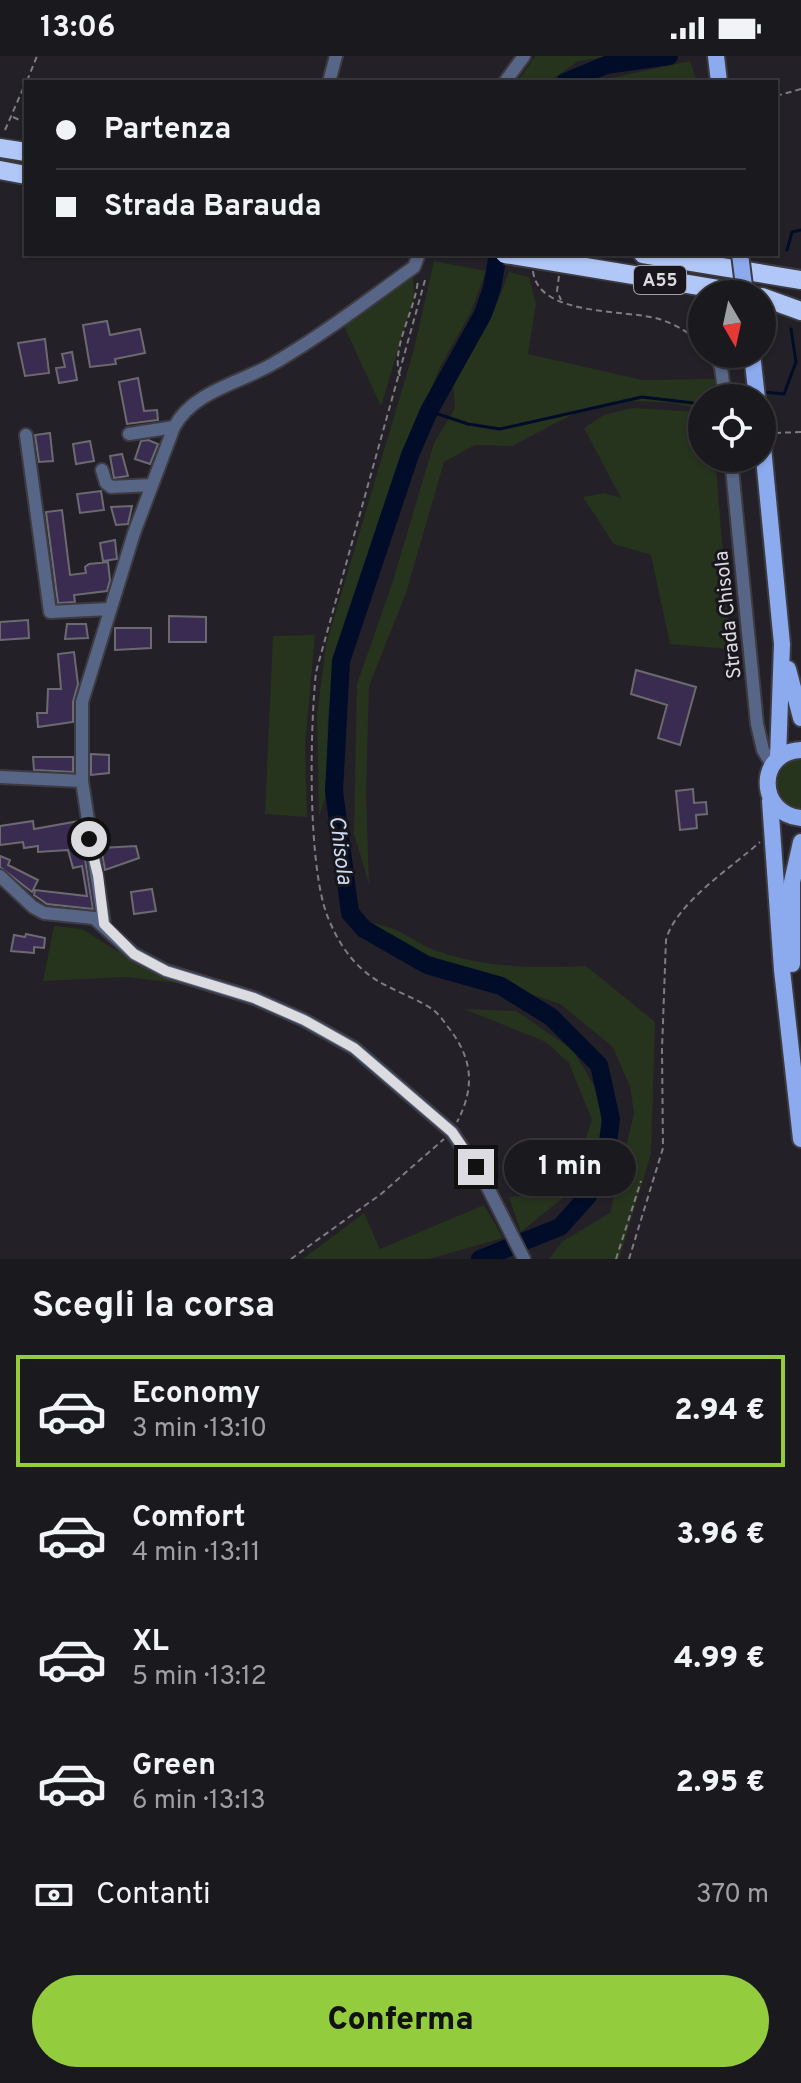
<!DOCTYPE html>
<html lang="it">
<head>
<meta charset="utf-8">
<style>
	:root { --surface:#1a191d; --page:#27262a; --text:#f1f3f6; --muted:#9fa0a4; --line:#38383b; --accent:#93cd3d }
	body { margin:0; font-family:Overpass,sans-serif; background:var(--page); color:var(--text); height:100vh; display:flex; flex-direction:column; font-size:30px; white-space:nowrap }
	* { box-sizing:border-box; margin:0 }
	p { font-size:26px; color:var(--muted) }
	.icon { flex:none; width:44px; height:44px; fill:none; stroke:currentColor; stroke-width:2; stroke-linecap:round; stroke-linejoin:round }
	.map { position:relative; height:1203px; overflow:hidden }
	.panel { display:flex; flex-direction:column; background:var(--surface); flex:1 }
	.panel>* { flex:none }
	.top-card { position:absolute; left:24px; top:24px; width:754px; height:176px; border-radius:0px; box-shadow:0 2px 6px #0004,0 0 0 2px var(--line); display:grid; align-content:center; height:176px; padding:0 32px; background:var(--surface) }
	.needle { width:52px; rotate:171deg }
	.fabs { position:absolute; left:688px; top:224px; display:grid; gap:16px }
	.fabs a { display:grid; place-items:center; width:88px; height:88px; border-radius:50%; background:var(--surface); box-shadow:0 2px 6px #0004,0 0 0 2px var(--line); font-size:40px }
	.end { position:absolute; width:36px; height:36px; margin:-18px; border:10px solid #dcdbdf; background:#111; box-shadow:0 0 0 4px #111 }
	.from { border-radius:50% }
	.bubble { position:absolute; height:56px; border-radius:28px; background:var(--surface); box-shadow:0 2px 6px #0004,0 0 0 2px var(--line); font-size:26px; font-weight:800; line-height:56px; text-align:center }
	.top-card b { display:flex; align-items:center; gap:28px; height:76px; font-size:30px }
	.top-card b+b { border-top:2px solid var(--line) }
	.top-card i { width:20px; height:20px; background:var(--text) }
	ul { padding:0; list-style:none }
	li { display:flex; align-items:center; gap:24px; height:112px; margin:0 16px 12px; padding:0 16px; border:4px solid transparent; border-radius:0px }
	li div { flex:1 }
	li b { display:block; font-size:30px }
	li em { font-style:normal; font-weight:800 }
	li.selected { border-color:var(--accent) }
	li>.icon { width:72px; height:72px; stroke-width:1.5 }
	h2 { padding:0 32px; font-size:36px; line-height:96px }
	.pay { display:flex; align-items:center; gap:20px; height:88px; padding:0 32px; font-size:30px }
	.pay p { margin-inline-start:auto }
	.primary-button { display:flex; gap:16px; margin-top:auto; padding:16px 32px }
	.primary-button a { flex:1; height:92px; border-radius:48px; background:var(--accent); color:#111; font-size:32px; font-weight:800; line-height:92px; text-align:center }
	.status { display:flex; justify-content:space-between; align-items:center; height:56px; padding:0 40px; background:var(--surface); direction:ltr }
	.status svg { height:22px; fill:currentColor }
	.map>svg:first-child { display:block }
	.green { fill:#26331d }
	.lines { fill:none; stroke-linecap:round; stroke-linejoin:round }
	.stream { stroke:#010c29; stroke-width:3 }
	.river { stroke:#010c29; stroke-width:18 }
	.building { fill:#3a2c50; stroke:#6c6a71; stroke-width:2 }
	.minor-casing { stroke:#3d3b41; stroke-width:16 }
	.major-casing { stroke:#3d3b41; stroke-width:20 }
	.highway-casing { stroke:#3d3b41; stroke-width:22 }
	.path { stroke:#7e7c81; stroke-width:2; stroke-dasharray:6 4; stroke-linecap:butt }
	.minor { stroke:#576687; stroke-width:12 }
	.major { stroke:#8caaee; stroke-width:16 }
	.highway { stroke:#b0c7f8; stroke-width:18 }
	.major-bridge-casing { stroke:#3d3b41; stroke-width:20; stroke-linecap:butt }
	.highway-bridge-casing { stroke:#3d3b41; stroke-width:22; stroke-linecap:butt }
	.major-bridge { stroke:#8caaee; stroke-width:16 }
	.highway-bridge { stroke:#b0c7f8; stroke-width:18 }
	.route { stroke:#dcdbdf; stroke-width:10 }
	.labels { text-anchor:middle; stroke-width:6; stroke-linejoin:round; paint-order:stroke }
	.shield { fill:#19171d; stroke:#a2a0a5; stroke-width:2 }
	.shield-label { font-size:18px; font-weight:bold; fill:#dcdbdf }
	.street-label { font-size:20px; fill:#dcdbdf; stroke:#19171d }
	.water-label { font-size:22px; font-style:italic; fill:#ccdbf3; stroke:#19171d }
</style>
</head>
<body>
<div class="status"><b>13:06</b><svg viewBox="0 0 49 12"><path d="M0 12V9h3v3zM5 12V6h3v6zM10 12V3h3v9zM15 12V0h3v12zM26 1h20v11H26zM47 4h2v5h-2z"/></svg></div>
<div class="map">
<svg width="801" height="1203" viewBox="0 0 801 1203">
	<rect width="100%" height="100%" fill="#232127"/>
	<path class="green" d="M535 0H612L578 5 549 26H517Z
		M690 5 697 26H593Z
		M434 205 486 215 471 256 440 311 401 406 371 502 337 593 328 659 327 736 319 760 317 659 326 589 413 297Z
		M509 216 529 221 536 248 528 298 642 324 715 323 713 342H702V354L674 347 633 345 575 357 512 390 475 389 444 406 406 537 369 630 366 737 369 828 354 778 357 628 392 528 434 387 455 352 453 329 494 255Z
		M413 221 414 241 381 350 344 270Z
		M632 352 702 356V402H715L731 593 670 588 651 499 614 488 583 441 604 437 621 442 584 372 604 359Z
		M315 579 305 688 307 761 265 758 273 580Z
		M801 702V754L787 750 779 743 775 722 789 705Z
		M374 868C398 870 415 887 437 895 485 912 537 912 586 910L655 966 651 1098 619 1203H549L563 1185 610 1157 634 1058 630 1030 612 990 560 948 430 904Z
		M54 870 82 873 149 915 185 928 127 921 43 925Z
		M464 953 516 955 573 994 599 1038 602 1076 587 1122 521 1176 509 1141 551 1137 579 1102 592 1064 569 1007 546 986Z
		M484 1149 503 1182 429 1203H303L364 1157 380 1193Z"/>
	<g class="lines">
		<path class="stream" d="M787 194 792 176 801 174
			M735 336H752
			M763 336 784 338 796 306 791 273
			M429 355 468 368 500 373 642 341 702 348"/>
		<path class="river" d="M565 26 606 9 669 0
			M480 1203 560 1171 587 1141 604 1116 611 1063 599 1009 551 961 501 930 427 909 364 873 350 857 334 735 341 605 410 399 429 355 483 258 492 232 498 198"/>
	</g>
	<path class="building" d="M107 265 110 279 140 273 145 297 115 303 116 308 90 311 83 269Z
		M45 283 49 317 25 320 18 287Z
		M72 296 77 324 59 327 56 312 65 311 62 298Z
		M138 322 144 355 157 354 158 364 127 368 119 326Z
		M50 377 53 405 39 406 35 379Z
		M148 384 158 388 150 408 135 403 141 385Z
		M90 385 94 405 76 408 73 388Z
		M122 398 128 420 114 422 110 400Z
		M101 435 104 454 80 457 77 438Z
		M132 450 128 468 116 469 111 451Z
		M62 454 70 519 86 517 85 511 89 508 108 506 110 524 107 535 74 539 75 546 58 547 46 456Z
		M115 484 117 503 103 505 100 487Z
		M169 560 206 561V586H169Z
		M28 564 29 582 0 584V566Z
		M67 568H86L88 582 65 583Z
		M115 572H151V592L115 594Z
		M74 596 78 628 73 646V666L38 671 37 657H47L48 633H61L58 598Z
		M636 614 696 631 680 689 658 682 667 649 631 638Z
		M91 698 109 699V717L91 719Z
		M33 701H73V716L34 714Z
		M693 733 694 747 706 746 707 758 696 759 697 772 680 774 676 735Z
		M33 765 34 773 79 765 93 853 47 848 34 839 35 834 87 840 82 810 73 812 68 794 38 796V790L24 792 23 786 0 789V770Z
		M136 790 139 802 105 814 101 792Z
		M0 800 10 804 8 809 38 824 32 836 0 811Z
		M152 833 156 855 134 858 131 836Z
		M26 878 45 882 44 892 34 891V897L11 895 14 879 25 881Z"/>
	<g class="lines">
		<defs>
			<path id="minor" d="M329 26 336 0
				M505 26 524 0
				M717 303 721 311 725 342
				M129 378 174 371
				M26 379 50 556 109 553
				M731 402 757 668 763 694 772 709
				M102 414 106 427 111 431 152 429
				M0 721 82 725
				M0 820 33 851 44 857 94 862 134 898 166 915 254 942 304 964 354 992 452 1076 486 1128 524 1203
				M104 868 82 725V646L134 477 174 371C194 334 242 327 276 306 324 278 369 243 414 211L419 198"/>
			<path id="major" d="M716 0 719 26
				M752 298 757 342
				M762 381 782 588 778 702
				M788 613 801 662
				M801 694C756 696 757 758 801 762
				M770 745 782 914 801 1083
				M792 908V826L801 786"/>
			<path id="highway" d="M0 92 26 96
				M0 114 26 119
				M643 198 801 224
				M573 209 748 238
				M762 241 801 255"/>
		</defs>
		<use href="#minor" class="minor-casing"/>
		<use href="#major" class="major-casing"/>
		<use href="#highway" class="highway-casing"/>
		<path class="path" d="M27 25 37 0
			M776 40 801 33
			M13 61 26 67
			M5 74 26 26
			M533 215C538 261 626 253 659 263 675 268 690 277 702 288
			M559 220 557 235 561 244
			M425 224 316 616C310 671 307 815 329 864 337 883 347 900 363 914 383 932 409 938 432 953 438 957 443 964 448 971 472 1001 476 1030 457 1066
			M400 320C390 292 416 254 418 223
			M775 377 801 376
			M291 1203 381 1138 444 1083
			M616 1203 641 1125
			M629 1203 663 1092 662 993 666 884C675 848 732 811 760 786"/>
		<use href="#minor" class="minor"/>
		<use href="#major" class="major"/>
		<use href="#highway" class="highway"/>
		<defs>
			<path id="major-bridge" d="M740 198 745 238"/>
			<path id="highway-bridge" d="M505 198 573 209"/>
		</defs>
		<use href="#major-bridge" class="major-bridge-casing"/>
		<use href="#highway-bridge" class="highway-bridge-casing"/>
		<use href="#major-bridge" class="major-bridge"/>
		<use href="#highway-bridge" class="highway-bridge"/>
	</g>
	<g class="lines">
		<path class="route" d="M89 783 98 819 104 868 134 898 166 915 254 942 304 964 354 992 452 1076 476 1111"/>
	</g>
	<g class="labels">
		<rect class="shield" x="634" y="210" width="52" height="28" rx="6"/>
		<g class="shield-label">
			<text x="660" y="230">A55</text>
		</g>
		<g class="street-label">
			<text transform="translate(727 559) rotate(-96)" y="7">Strada Chisola</text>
		</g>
		<g class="water-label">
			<text transform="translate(342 794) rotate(83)" y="8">Chisola</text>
		</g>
	</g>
</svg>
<div class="fabs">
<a><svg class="needle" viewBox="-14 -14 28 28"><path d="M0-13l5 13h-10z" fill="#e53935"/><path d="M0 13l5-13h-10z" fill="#9fa0a4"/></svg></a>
<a><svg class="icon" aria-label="locate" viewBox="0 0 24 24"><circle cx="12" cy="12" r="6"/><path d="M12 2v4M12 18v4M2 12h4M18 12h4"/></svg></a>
</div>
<i class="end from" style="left:89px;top:783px"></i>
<i class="end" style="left:476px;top:1111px"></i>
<div class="bubble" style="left:504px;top:1084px;width:132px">1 min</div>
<div class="top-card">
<b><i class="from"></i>Partenza</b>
<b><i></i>Strada Barauda</b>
</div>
</div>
<section class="panel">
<h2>Scegli la corsa</h2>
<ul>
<li class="selected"><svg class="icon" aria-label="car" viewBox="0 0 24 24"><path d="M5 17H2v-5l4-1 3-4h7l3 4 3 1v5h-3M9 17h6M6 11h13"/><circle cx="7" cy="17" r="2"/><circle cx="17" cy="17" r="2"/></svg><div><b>Economy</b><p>3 min · 13:10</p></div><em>2.94 €</em></li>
<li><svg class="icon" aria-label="car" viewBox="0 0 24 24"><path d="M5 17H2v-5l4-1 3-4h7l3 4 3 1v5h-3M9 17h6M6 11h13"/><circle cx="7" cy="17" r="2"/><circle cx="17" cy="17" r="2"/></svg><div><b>Comfort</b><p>4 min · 13:11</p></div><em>3.96 €</em></li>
<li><svg class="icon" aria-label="car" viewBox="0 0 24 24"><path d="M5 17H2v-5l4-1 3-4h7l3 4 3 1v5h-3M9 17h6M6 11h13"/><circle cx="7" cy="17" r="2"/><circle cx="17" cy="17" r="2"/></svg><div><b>XL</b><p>5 min · 13:12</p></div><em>4.99 €</em></li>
<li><svg class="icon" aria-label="car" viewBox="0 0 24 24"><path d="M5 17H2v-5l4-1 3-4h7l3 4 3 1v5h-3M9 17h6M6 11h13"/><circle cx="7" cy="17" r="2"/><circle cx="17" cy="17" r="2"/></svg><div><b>Green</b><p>6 min · 13:13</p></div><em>2.95 €</em></li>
</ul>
<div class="pay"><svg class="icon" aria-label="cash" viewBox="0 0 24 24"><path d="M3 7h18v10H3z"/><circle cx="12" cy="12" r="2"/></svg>Contanti<p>370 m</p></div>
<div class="primary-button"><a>Conferma</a></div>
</section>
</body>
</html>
